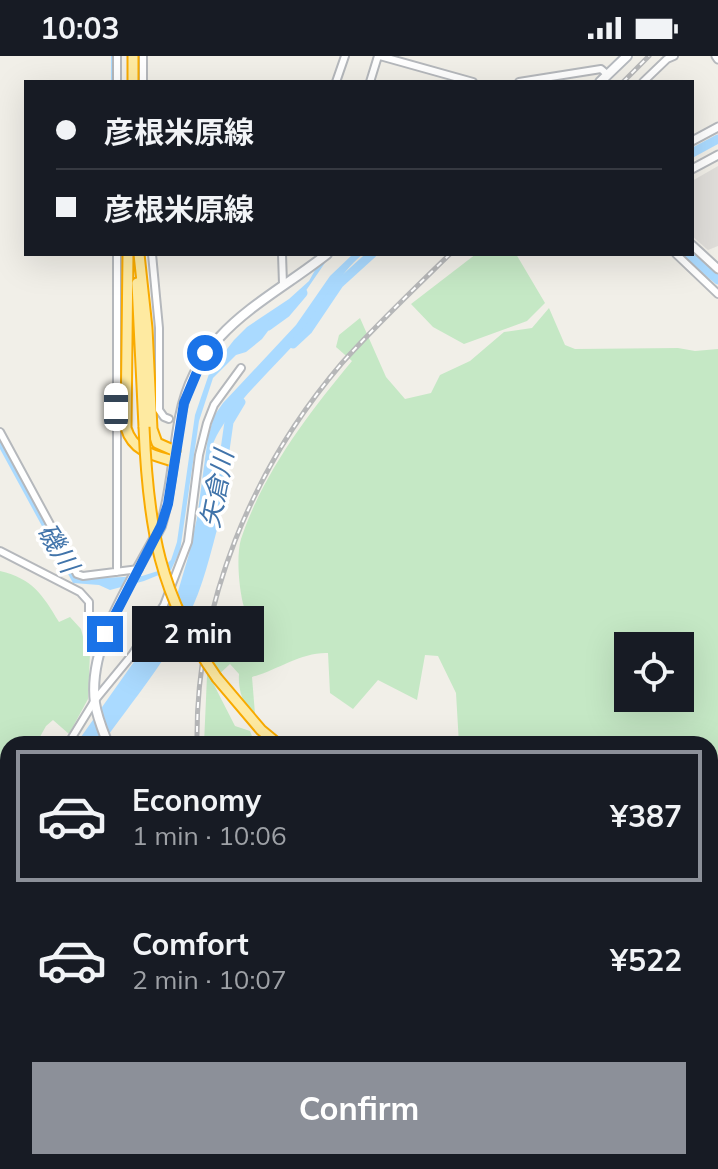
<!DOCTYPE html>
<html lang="en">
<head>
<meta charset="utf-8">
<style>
	:root { --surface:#171b24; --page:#20242c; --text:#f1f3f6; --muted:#9ea1a6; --line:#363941; --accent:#8c9099 }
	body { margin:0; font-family:Mulish,"Noto Sans JP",sans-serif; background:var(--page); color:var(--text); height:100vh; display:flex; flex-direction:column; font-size:30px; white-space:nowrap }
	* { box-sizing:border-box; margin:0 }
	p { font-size:26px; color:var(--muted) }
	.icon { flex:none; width:44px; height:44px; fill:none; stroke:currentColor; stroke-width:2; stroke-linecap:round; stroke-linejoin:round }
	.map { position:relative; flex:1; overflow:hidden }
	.sheet { position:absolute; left:0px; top:680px; width:718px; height:434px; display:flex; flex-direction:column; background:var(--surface); border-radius:24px 24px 0 0; box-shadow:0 8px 32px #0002 }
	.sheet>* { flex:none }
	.guide { position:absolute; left:24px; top:24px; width:670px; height:176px; border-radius:0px; box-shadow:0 8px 32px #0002; display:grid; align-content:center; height:176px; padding:0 32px; background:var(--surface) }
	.fabs { position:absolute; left:614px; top:576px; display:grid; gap:16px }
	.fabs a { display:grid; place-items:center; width:80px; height:80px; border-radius:0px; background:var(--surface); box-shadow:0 8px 32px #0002; font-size:40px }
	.end { position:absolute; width:36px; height:36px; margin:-18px; border:10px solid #1a73e8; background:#fff; box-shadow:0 0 0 4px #fff }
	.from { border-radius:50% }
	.bubble { position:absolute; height:56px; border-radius:0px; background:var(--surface); box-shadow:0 8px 32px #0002; font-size:26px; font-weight:700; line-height:56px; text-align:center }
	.car { position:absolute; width:24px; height:48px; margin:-24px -12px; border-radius:10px; box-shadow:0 0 6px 2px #0007; background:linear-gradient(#fff 24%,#345 0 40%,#fff 0 76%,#345 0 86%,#fff 0) }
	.guide b { display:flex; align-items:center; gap:28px; height:76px; font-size:30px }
	.guide b+b { border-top:2px solid var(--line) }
	.guide i { width:20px; height:20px; background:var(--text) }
	ul { padding:14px 0 0; list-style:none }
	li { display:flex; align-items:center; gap:24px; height:132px; margin:0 16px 12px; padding:0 16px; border:4px solid transparent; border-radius:0px }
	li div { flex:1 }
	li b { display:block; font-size:30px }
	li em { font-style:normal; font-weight:700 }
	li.active { border-color:var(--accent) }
	li>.icon { width:72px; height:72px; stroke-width:1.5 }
	.cta { display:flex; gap:16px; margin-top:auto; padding:16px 32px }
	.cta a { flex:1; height:92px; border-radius:0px; background:var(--accent); color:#fff; font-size:32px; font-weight:700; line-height:92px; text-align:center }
	.status { display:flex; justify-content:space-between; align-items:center; height:56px; padding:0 40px; background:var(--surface); direction:ltr }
	.status svg { height:22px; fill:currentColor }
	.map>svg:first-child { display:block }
	.industrial { fill:#e0deda }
	.green { fill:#c5e8c5; fill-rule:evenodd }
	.water { fill:#aadaff }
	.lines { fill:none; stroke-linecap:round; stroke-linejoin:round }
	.stream { stroke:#aadaff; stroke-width:2 }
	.river { stroke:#aadaff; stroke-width:9 }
	.trunk-tunnel { stroke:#ccccc8; stroke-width:9; stroke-dasharray:9 4.5; stroke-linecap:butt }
	.minor-casing { stroke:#b5b8bc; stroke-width:10 }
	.tertiary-casing { stroke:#b5b8bc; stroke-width:11 }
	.secondary-casing { stroke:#b6babf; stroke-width:12 }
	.trunk-casing { stroke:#f9ab00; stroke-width:13 }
	.minor { stroke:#fff; stroke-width:6 }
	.tertiary { stroke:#fff; stroke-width:7 }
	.secondary { stroke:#fff; stroke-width:8 }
	.trunk { stroke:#feeaa1; stroke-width:9 }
	.rail-casing { stroke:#b6b7b8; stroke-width:5 }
	.rail { stroke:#fff; stroke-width:2; stroke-dasharray:6; stroke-linecap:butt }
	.trunk-bridge-casing { stroke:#f9ab00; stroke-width:13; stroke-linecap:butt }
	.trunk-bridge { stroke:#feeaa1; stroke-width:9 }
	.route { stroke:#1a73e8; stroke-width:10 }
	.labels { text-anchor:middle; stroke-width:7; stroke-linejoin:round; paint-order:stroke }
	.water-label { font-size:26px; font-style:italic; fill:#4174aa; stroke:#fff }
</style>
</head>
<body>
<div class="status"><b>10:03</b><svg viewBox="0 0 49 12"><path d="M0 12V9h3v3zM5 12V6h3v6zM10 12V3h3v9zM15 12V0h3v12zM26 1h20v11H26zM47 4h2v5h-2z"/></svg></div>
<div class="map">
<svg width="718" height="1113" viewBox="0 0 718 1113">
	<rect width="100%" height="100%" fill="#f1efe8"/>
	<path class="industrial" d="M718 110V190L708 194 692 180V125Z
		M323 1106H463L466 1113H326Z"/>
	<path class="green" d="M476 198H516L545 247 527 265 464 288 433 271 411 248Z
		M549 252 565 289 575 293 678 292 695 295 718 293V1113H468L466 1106H710V688H459L456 637 438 600 425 599 417 644 378 624 353 653 330 637 328 597C301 596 278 614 252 621L255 658C242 649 238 633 239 618L230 608 212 625 235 670 250 675 255 688H204L208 597 217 556 244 551C239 534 236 500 241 483 263 417 308 358 352 305L336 291 339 279 360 262 386 321 405 343 431 337 440 319 470 305 504 276 532 272ZM628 590H680V642H628Z
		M0 515C33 523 42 538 59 566L70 561 81 573 86 592 90 597 88 643 69 678 53 664 46 670 36 688H8V752L0 757Z
		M8 813V878H3L0 870V814Z
		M270 1106H309L311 1113H272Z"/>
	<path class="water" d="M324 198H331L305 236 274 267 262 283 246 296 236 299 213 322 199 365 180 495 171 514 144 525 110 534 99 529 73 527 0 393V383L74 519 83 523 142 520 158 515 171 504 177 486 195 359 210 315 234 284 247 271 289 243 309 225Z
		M353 198H363C337 219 327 247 307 273 283 305 219 358 211 395L220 397 227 403 225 409 213 412 207 427 209 439 212 441 216 435 230 433C215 471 210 512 193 550 171 600 133 644 102 688H76L174 549 189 498 197 462 208 381 214 360 223 347 296 269 330 220Z"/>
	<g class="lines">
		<path class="stream" d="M112 0V26
			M113 198V500
			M2 905 8 918
			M269 1106 271 1113
			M48 1113V1106"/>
		<path class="river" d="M692 97 718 83
			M687 198 718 224
			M268 270 286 257 303 237
			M293 288 308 274 339 228 372 198
			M218 443 229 366 241 346"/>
		<path class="trunk-tunnel" d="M710 922 718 927"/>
		<defs>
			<path id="minor" d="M143 0V26
				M380 0 473 26
				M117 26V0
				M336 26 345 0
				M370 26 378 0
				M519 26 601 13 608 19
				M643 26 667 3 674 0
				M117 198V516
				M152 198 159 272V354L164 361 169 363
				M282 198 283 228
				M676 198 718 238
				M0 376 77 518 83 520 139 513
				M0 495 80 536 89 546V561L105 578
				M68 688 95 644 132 599 164 549 188 486 199 399 207 367 214 349 241 312
				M0 763 8 758
				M0 800 8 798
				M222 1106 223 1112 227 1113"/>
			<path id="tertiary" d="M716 0 718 3
				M692 85 718 71
				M692 113 718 99
				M692 189 718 213
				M0 896 8 897"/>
			<path id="secondary" d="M600 26 627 0
				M108 688C103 675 97 661 95 647 87 587 135 521 161 470 172 434 173 397 180 361 197 273 263 248 327 198
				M249 1106 251 1113"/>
			<path id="trunk" d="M133 0V26
				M128 198 126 372C133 395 152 399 173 405
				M139 198 147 272 152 373 157 387 175 395
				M137 227 144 371
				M217 622 261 674 278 688"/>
		</defs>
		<use href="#minor" class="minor-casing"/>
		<use href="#tertiary" class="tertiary-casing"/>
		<use href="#secondary" class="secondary-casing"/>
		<use href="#trunk" class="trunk-casing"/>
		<use href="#minor" class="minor"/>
		<use href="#tertiary" class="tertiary"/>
		<use href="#secondary" class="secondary"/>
		<use href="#trunk" class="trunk"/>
		<defs>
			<path id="rail" d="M623 26 649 0
				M197 688C195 549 252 412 342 307 376 269 413 234 450 198
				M314 1106 317 1113"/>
		</defs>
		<use href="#rail" class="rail-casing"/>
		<use href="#rail" class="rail"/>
		<defs>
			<path id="trunk-bridge" d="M144 371C148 470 159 540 217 622"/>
		</defs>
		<use href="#trunk-bridge" class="trunk-bridge-casing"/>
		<use href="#trunk-bridge" class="trunk-bridge"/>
	</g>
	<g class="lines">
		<path class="route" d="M105 578 161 470 168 448 184 347 205 297"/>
	</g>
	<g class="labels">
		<g class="water-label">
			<text transform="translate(217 433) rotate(-79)" y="9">矢倉川</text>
			<text transform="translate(58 492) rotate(58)" y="9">磯川</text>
		</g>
	</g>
</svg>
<div class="fabs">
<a><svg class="icon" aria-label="locate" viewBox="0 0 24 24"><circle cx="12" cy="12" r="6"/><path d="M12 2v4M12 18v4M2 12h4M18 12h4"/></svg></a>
</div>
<i class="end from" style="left:205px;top:297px"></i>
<i class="end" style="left:105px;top:578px"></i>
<div class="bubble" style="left:132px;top:550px;width:132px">2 min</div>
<i class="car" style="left:116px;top:351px;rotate:0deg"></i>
<div class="guide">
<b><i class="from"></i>彦根米原線</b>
<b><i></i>彦根米原線</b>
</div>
<section class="sheet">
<ul>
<li class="active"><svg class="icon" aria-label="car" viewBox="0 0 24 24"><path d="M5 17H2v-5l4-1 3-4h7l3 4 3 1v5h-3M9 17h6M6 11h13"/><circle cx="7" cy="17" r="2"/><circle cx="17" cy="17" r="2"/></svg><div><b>Economy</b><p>1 min · 10:06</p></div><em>¥387</em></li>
<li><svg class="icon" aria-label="car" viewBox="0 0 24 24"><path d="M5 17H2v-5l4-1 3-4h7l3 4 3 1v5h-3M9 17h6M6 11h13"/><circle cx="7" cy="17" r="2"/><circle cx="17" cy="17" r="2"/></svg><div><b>Comfort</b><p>2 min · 10:07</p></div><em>¥522</em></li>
</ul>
<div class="cta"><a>Confirm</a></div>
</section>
</div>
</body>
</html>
